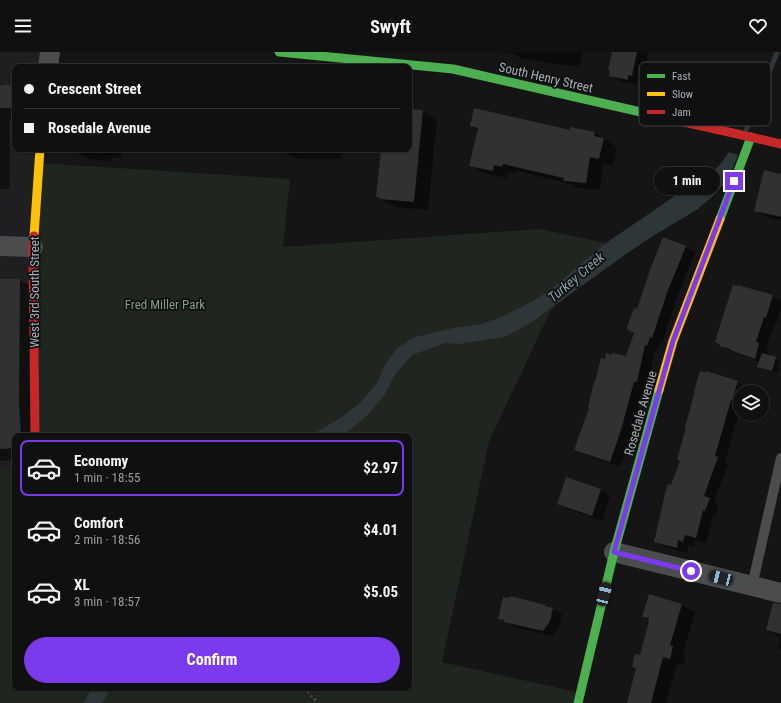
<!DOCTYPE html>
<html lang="en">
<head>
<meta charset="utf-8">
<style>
	:root { --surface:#101010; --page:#191919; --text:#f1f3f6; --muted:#9c9d9f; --line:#303030; --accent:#7c3aed }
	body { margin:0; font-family:"Roboto Condensed",sans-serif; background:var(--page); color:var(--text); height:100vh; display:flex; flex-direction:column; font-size:15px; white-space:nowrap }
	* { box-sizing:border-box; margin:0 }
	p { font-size:13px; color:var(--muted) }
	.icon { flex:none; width:22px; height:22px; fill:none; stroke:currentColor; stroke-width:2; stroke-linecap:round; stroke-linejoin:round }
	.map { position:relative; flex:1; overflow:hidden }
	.drawer { position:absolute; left:12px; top:381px; width:400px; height:258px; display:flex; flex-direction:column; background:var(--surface); border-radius:8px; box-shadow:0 1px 3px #0004,0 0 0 1px var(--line) }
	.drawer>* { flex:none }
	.top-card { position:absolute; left:12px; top:12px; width:400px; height:88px; border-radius:8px; box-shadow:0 1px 3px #0004,0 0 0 1px var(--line); display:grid; align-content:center; height:88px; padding:0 12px; background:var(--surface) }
	.buttons { position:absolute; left:733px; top:333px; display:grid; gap:8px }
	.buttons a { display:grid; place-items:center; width:36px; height:36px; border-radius:50%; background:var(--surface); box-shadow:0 1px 3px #0004,0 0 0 1px var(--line); font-size:20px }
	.end { position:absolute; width:18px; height:18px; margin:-9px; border:5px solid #7c3aed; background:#fff; box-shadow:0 0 0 2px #fff }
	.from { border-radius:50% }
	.bubble { position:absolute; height:28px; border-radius:14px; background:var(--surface); box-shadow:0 1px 3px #0004,0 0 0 1px var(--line); font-size:13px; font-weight:700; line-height:28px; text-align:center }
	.car { position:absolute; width:12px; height:24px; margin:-12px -6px; border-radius:5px; box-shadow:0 0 3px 1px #0007; background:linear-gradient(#222 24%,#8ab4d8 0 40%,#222 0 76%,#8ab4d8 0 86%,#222 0) }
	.top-card b { display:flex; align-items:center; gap:14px; height:38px; font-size:15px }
	.top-card b+b { border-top:1px solid var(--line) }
	.top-card i { width:10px; height:10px; background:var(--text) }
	ul { padding:7px 0 0; list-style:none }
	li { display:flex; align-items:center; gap:12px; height:56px; margin:0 8px 6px; padding:0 4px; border:2px solid transparent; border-radius:8px }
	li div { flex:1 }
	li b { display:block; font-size:15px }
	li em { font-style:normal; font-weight:700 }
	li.active { border-color:var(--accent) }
	li>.icon { width:36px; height:36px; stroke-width:1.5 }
	.primary-button { display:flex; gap:8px; margin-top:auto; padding:8px 12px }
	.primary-button a { flex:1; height:46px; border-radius:24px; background:var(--accent); color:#fff; font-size:16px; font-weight:700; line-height:46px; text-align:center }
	header { display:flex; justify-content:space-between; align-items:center; height:52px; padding:0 12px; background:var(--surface); font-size:18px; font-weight:700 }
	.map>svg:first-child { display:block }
	.built { fill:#1f1f21 }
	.green { fill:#1f251f }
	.water { fill:#2d3639 }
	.shadow { fill:#0007 }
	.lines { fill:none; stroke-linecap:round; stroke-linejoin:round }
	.stream { stroke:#2d3639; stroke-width:5 }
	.building { fill:#313132 }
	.path { stroke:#4b4c4e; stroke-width:2.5; stroke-dasharray:2 3; stroke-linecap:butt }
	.lane { stroke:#4a4c4e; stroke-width:10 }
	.street { stroke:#4a4c4e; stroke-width:20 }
	.fast { stroke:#4caf50; stroke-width:9 }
	.slow { stroke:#ffc107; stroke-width:9 }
	.jam { stroke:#c62828; stroke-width:9 }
	.route { stroke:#7c3aed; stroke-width:5 }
	.labels { text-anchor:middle; stroke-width:3.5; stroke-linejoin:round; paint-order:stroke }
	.street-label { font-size:13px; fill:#a8aeb4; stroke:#0f1011 }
	.park-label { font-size:13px; fill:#859d81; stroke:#0f1011 }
	.water-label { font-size:14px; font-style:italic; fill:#83a0ab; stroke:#0f1011 }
	.key { fill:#0f1011; stroke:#3d3f42; stroke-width:1 }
	.key-label { font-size:11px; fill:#a8aeb4 }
</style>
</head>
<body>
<header><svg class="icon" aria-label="menu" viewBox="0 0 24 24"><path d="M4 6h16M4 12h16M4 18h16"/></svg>Swyft<svg class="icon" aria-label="heart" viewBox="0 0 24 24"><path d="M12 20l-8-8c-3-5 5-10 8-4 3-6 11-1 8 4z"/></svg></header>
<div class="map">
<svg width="781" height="651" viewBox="0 0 781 651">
	<rect width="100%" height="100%" fill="#151515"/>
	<path class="built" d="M0 0H44L42 15H15V97H35V384H15V415L0 416Z"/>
	<path class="green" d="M39 111 290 127 283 195 540 177 606 191 551 258 489 389 442 610 581 641 578 651H0V416L15 415V636H409V384H35Z"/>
	<path class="water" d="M729 100 738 103 728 128 713 144 698 157 653 184 626 202 529 272 504 285 459 292 445 291 412 303 395 323 385 342 368 363 351 377 341 384H309L339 367 359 352 377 331 385 313 397 296 415 285 453 276 482 272 501 265 524 254 549 239 606 191 719 114Z
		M93 636H111L102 651H83Z"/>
	<path class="shadow" d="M496 0H582L580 15 570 13V14L529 8 520 6 514 2Z
		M613 0H645L648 1 642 29 638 28V33L620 29 610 23Z
		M121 13 142 14 145 15H121Z
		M0 31 5 34H15V67H9L10 137H0Z
		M409 58 422 59 437 68 428 158 396 155 377 145 382 97H409Z
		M471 74 570 79 571 76 595 81 617 95 612 114 603 112 600 138 578 136 571 132 516 119V122L508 120 507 126 484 121 470 113 479 78Z
		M78 97H122L121 106 111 105V109L88 107 78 101Z
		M285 97H341V107H303L295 106 285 100Z
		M781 123V169L769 166 755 158Z
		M685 195 695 200 678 243 662 291 660 290 657 299 655 298 647 336 644 335 631 384 620 415 586 403 576 398 590 356 626 305 635 282 628 278 638 259Z
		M0 228H20L39 239V384H15V408L2 409 0 408Z
		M772 244 781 249V255L776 271 775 270 766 296 769 298 767 303 780 309 777 321 763 317 758 314 760 310 731 299 721 293Z
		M737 330 747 336 746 340H740V356L725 410 728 412 714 450 719 453 715 464 713 463 706 491 695 488 693 495 688 493 687 501 665 495 655 489 671 434Z
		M600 438 610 444 602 469 569 457 559 451Z
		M545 553 562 562 559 575 553 584 515 575 500 566Z
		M681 553 695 560 683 601 686 603 683 613 677 612 666 651H628L637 617 633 615 641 604 649 568 644 564Z
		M781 558V598L778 596 781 586 767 578Z"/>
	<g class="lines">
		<path class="stream" d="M746 78 752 65 777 0"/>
	</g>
	<path class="building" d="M612 0H637L632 24 628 23V28L609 24 610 19 608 18Z
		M0 33H15V56H0Z
		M474 56 570 78V75L595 80 594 84 604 86 599 107 590 105 586 131 563 129 564 126 503 112 502 115 494 113 493 119 469 114 478 76 470 74Z
		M409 57 423 58 414 150 380 147V146L376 145 381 97H409Z
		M764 118 781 122V165L754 159Z
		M663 185 686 194 668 238 652 286 650 285 647 294 645 293 637 330H634L621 378 610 410 574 398 589 356H588L594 330H595L601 306 605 307 606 301 612 303V301L626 304 634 281 627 278 628 276 627 275 634 256 637 257 651 215Z
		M0 227H20L19 352 21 384H15V396L0 397Z
		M733 233 738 234V233L773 243 766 266 764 265 756 290 759 291 755 307 730 298V297L719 294 720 292 715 290 717 286H716Z
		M762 301 776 305 772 319 757 315Z
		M700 319 705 320 706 319 738 329 732 348H731L715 404 718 405 704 444 710 446 705 459 703 458 696 486 685 483 683 490 678 488 677 496 654 490 665 442 668 432 671 433 680 409 677 408 686 375H685L695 339H694Z
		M566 425 601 437 592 464 557 452Z
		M649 542 682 552 670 593 673 594 670 607 663 605 651 651H627L636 616 632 615 635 602 640 603 649 569H648L649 566 642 565Z
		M510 544 546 553 545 554 553 556 550 569 543 579 504 570V568L498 567 503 545 509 546Z
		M773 551 781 552V582L766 578Z"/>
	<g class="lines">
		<path class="path" d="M304 636 318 651"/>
		<path class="lane" d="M752 534 781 406"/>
		<path class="street" d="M48 15 50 0
			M0 194 33 195
			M614 500 781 541"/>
		<path class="fast" d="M279 0 453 17 680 69
			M720 167 751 85
			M578 651 614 500 659 338"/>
		<path class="slow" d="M34 184 40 97
			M659 338 673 289 720 167"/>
		<path class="jam" d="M680 69 781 92
			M34 184 33 195 35 384"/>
	</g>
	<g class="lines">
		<path class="route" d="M691 519 614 500 673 289 734 129"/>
	</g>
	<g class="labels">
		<g class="street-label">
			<text transform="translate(546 25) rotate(13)" y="5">South Henry Street</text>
			<text transform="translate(34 240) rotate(-90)" y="5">West 3rd South Street</text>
			<text transform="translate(640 361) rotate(-74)" y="5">Rosedale Avenue</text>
		</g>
		<g class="park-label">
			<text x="165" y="257">Fred Miller Park</text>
		</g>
		<g class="water-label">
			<text transform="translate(576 225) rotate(-40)" y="5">Turkey Creek</text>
		</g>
	</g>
	<rect x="639" y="10" width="132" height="64" rx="6" class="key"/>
	<rect x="647" y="22" width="18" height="4" fill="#4caf50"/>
	<rect x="647" y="40" width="18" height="4" fill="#ffc107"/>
	<rect x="647" y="58" width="18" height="4" fill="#c62828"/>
	<g class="key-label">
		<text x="672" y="28">Fast</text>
		<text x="672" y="46">Slow</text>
		<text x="672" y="64">Jam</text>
	</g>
</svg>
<div class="buttons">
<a><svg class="icon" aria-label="layers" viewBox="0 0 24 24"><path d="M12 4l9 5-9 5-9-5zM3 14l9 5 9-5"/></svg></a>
</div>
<i class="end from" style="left:691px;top:519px"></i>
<i class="end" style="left:734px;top:129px"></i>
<div class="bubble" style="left:654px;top:115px;width:66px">1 min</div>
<i class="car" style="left:721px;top:526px;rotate:284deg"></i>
<i class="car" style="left:604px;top:542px;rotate:14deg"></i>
<div class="top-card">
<b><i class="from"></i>Crescent Street</b>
<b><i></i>Rosedale Avenue</b>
</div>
<section class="drawer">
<ul>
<li class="active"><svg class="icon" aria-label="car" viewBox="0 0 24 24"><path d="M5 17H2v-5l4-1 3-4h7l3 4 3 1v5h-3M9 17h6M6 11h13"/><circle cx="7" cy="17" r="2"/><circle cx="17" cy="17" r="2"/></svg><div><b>Economy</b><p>1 min · 18:55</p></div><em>$2.97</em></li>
<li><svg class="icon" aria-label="car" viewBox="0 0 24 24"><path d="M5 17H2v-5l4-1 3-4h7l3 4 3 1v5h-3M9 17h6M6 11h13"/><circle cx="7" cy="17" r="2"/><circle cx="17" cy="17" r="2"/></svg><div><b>Comfort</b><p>2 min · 18:56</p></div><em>$4.01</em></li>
<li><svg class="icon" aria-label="car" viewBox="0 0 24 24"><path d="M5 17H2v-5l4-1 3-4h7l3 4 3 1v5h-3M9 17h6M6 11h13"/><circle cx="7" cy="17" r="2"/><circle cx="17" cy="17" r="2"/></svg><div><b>XL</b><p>3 min · 18:57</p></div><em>$5.05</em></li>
</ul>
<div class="primary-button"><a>Confirm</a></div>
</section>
</div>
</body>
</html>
